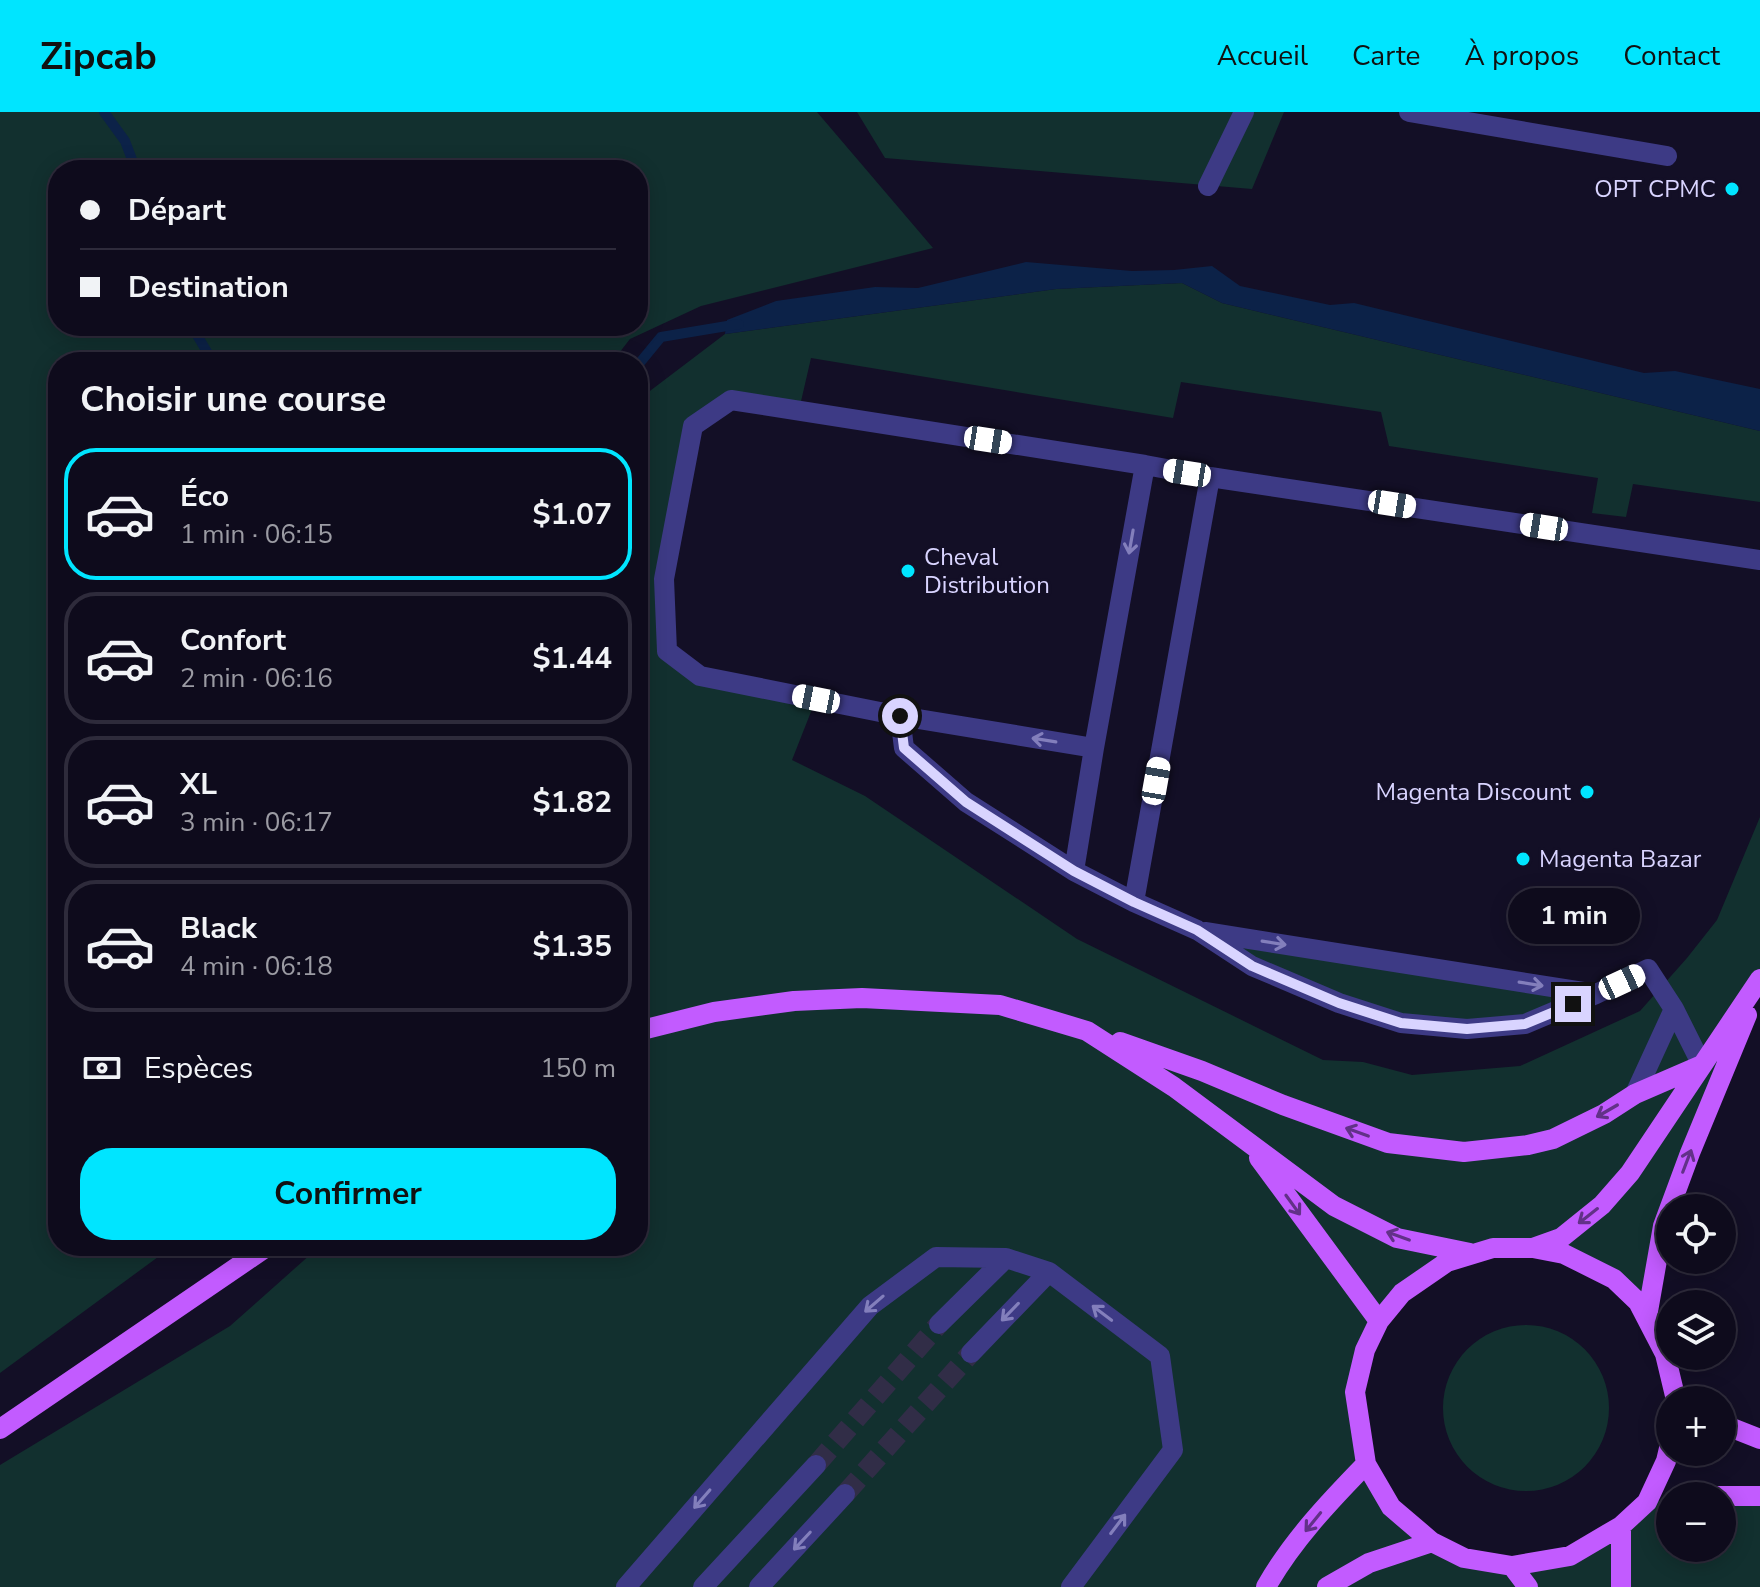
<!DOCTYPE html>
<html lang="fr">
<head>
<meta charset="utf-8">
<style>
	:root { --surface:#0e0b1c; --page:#171425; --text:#f1f3f6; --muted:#9b9ba3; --line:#2e2b3b; --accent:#00e5ff }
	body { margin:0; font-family:"Nunito Sans",sans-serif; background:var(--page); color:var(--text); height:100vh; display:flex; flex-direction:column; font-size:30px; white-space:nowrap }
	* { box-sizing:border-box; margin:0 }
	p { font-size:26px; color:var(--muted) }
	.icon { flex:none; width:44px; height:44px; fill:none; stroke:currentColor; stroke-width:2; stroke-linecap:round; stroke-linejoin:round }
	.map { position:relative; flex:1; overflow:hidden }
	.side { position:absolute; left:48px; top:240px; width:600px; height:904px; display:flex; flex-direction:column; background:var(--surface); border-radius:32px; box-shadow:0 4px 20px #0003,0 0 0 2px var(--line) }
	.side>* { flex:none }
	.hud { position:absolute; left:48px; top:48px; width:600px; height:176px; border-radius:32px; box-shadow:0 4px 20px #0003,0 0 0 2px var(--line); display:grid; align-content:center; height:176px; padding:0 32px; background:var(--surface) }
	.tools { position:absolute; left:1656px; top:1082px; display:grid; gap:16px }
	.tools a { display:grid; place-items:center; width:80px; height:80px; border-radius:50%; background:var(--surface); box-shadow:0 4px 20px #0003,0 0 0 2px var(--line); font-size:40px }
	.end { position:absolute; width:36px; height:36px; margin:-18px; border:10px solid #d9d4ff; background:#111; box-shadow:0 0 0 4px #111 }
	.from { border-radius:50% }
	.bubble { position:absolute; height:56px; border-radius:28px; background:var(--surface); box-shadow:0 4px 20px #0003,0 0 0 2px var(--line); font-size:26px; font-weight:700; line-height:56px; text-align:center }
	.car { position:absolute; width:24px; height:48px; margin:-24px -12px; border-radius:10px; box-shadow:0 0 6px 2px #0007; background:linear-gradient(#fff 24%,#345 0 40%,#fff 0 76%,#345 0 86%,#fff 0) }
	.hud b { display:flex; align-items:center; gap:28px; height:76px; font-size:30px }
	.hud b+b { border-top:2px solid var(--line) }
	.hud i { width:20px; height:20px; background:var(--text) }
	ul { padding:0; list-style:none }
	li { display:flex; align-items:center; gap:24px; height:132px; margin:0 16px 12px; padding:0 16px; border:4px solid var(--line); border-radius:32px }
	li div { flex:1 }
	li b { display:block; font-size:30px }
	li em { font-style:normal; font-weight:700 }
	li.selected { border-color:var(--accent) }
	li>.icon { width:72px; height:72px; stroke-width:1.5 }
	h2 { padding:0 32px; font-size:36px; line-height:96px }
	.pay { display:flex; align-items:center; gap:20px; height:88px; padding:0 32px; font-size:30px }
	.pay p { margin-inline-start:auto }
	.button { display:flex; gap:16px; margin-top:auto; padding:16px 32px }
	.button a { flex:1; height:92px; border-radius:32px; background:var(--accent); color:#111; font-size:32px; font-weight:700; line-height:92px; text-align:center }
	header { display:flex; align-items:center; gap:48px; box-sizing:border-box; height:112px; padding:0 40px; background:var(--accent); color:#111 }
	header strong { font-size:38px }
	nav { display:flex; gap:44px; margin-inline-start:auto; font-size:28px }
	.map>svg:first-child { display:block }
	.green { fill:#12302f; fill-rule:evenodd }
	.water { fill:#0c2248 }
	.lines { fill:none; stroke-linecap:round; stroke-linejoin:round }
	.stream { stroke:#0c2248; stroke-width:10 }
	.minor-tunnel { stroke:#312d47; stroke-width:20; stroke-dasharray:20 10; stroke-linecap:butt }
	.minor { stroke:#3d3a85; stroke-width:20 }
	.major { stroke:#c25bff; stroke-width:20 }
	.oneway { stroke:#837fbc }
	.oneway2 { stroke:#623188 }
	.route { stroke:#d9d4ff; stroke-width:10 }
	.poi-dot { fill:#00e5ff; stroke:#130f26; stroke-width:3 }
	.labels { text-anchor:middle; stroke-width:6; stroke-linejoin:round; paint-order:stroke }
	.poi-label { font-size:24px; fill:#d9d4ff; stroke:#130f26; text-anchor:end }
</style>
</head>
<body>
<header>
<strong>Zipcab</strong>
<nav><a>Accueil</a><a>Carte</a><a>À propos</a><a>Contact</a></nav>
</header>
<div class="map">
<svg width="1760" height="1475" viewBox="0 0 1760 1475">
	<rect width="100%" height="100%" fill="#130f26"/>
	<path class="green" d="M0 0H817L933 136 701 194 630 227 612 250H58V1134H173L0 1261ZM58 58H638V214H58Z
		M857 0H1284L1252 77 885 46Z
		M1182 171 1222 191 1760 319V390L1633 372 1626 405 1592 401 1598 366 1389 334 1381 300 1181 270 1173 306 811 246 799 298 731 288 694 314 664 467 667 539 700 564 816 587 792 648 865 684 1077 827 1323 948 1363 950 1412 963 1520 954 1640 899 1687 846 1717 808 1760 705V873L1690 1041 1647 1205 1638 1190 1564 1142 1493 1136 1402 1181 1365 1238 1366 1352 1391 1395 1464 1446 1570 1444 1647 1390 1670 1388V1436H1722V1384H1760V1475H0V1353L230 1214 320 1134H638V288L725 222 1056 177Z
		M1197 818 1596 882 1525 912 1401 911Z
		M1443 1296a83 83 0 1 1 166 0a83 83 0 1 1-166 0Z"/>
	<path class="water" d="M1026 150 1132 159 1174 158 1212 154 1240 174 1330 193 1354 191 1644 261 1675 259 1760 277V319L1222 191 1182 171 1056 177 725 222 727 208 776 189 875 175 918 176Z"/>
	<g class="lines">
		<path class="stream" d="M104 0 125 29 136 58
			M194 214 197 223 213 250
			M638 253 661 225 739 212"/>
		<path class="minor-tunnel" d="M816 1353 939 1212
			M845 1382 971 1241"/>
		<path class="minor" d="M1409 0 1667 44
			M1208 74 1244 0
			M1145 353 1094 636 900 604 700 564 667 539 664 467 693 314 731 288 1145 353 1210 365 1760 448
			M900 604 904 636 966 690 1074 759 1134 790 1197 818 1252 854 1339 891 1401 911 1467 917 1525 912 1596 882 1648 857 1674 897 1635 982
			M1074 759 1094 636
			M1134 790 1210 365
			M1205 820 1596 882
			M1674 897 1702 953
			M939 1212 1006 1146
			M971 1241 1049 1160
			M626 1475 870 1194 936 1145 1006 1146 1049 1160 1160 1244 1173 1338 1071 1475
			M703 1475 816 1353
			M759 1475 845 1382"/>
		<path class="major" d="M638 919 714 900 794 889 862 886 1000 893 1087 919 1174 975 1334 1094 1397 1126 1470 1141
			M1120 930 1202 959 1283 993 1388 1031 1464 1040 1528 1033 1553 1027 1604 1002 1635 982 1702 953
			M1259 1046 1379 1209
			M1533 1136 1561 1126 1602 1093 1630 1061 1760 867
			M1647 1205 1663 1114 1690 1041 1747 903
			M1722 1312 1760 1327
			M0 1317 268 1134
			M1670 1332 1666 1349 1647 1390 1621 1414 1570 1444 1512 1454 1464 1446 1432 1430 1391 1395 1366 1352 1355 1280 1365 1238 1379 1209 1402 1181 1447 1150 1493 1136H1533L1564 1142 1614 1167 1638 1190 1665 1242 1676 1288
			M1714 1384H1760
			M1621 1414V1475
			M1512 1454 1528 1475
			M1266 1475C1292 1429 1329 1390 1366 1352
			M1327 1475 1369 1451 1432 1430"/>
	</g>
	<defs><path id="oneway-shaft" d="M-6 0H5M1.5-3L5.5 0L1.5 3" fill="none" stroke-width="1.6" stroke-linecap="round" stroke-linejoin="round" transform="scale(2)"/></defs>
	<g class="oneway">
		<use href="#oneway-shaft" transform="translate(1131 430) rotate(100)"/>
		<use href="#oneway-shaft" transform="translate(1044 628) rotate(-171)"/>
		<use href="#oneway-shaft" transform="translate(1274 831) rotate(9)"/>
		<use href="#oneway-shaft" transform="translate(1531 872) rotate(9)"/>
		<use href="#oneway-shaft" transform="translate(874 1192) rotate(139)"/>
		<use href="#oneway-shaft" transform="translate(1010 1200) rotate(134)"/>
		<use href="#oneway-shaft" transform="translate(1102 1201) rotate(-143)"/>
		<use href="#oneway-shaft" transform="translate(702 1387) rotate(131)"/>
		<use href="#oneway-shaft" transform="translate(1118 1412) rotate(-53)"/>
		<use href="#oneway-shaft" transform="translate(802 1429) rotate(133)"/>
	</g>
	<g class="oneway2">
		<use href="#oneway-shaft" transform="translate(1607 999) rotate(150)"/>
		<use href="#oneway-shaft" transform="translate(1357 1020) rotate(-160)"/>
		<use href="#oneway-shaft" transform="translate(1687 1049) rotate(-69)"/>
		<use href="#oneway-shaft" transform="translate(1293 1093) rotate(54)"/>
		<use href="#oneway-shaft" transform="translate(1588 1104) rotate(142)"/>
		<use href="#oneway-shaft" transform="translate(1398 1124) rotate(-160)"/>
		<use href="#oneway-shaft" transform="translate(1313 1410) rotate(129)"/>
	</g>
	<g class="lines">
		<path class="route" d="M900 604 904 636 966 690 1074 759 1134 790 1197 818 1252 854 1339 891 1401 911 1467 917 1525 912 1573 892"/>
	</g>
	<g class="poi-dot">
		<circle cx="1732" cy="77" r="8"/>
		<circle cx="908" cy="459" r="8"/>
		<circle cx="1587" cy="680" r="8"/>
		<circle cx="1523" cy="747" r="8"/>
	</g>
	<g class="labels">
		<g class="poi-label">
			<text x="1716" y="85">OPT CPMC</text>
			<text x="924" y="453" text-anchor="start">Cheval<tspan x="924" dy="28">Distribution</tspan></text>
			<text x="1571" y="688">Magenta Discount</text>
			<text x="1539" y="755" text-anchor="start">Magenta Bazar</text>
		</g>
	</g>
</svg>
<div class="tools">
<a><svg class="icon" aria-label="locate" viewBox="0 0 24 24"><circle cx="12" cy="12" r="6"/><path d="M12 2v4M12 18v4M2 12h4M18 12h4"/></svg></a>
<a><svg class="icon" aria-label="layers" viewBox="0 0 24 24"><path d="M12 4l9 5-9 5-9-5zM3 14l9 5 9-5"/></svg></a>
<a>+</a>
<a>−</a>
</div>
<i class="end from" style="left:900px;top:604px"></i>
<i class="end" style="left:1573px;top:892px"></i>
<div class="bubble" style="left:1508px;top:776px;width:132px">1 min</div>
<i class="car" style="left:988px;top:328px;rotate:99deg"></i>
<i class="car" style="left:1187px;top:361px;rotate:279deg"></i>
<i class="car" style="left:1392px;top:392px;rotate:99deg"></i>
<i class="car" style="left:1544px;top:415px;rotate:279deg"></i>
<i class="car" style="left:816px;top:587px;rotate:281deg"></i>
<i class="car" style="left:1156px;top:669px;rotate:10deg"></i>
<i class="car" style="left:1622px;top:870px;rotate:65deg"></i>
<div class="hud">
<b><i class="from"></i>Départ</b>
<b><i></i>Destination</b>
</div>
<section class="side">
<h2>Choisir une course</h2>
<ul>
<li class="selected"><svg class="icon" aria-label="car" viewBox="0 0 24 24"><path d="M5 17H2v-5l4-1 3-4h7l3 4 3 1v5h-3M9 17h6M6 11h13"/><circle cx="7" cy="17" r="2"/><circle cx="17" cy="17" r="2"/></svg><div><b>Éco</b><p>1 min · 06:15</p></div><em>$1.07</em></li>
<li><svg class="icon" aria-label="car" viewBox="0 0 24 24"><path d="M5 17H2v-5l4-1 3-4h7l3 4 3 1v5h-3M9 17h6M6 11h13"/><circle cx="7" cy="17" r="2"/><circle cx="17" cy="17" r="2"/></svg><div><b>Confort</b><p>2 min · 06:16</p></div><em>$1.44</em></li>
<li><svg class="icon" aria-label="car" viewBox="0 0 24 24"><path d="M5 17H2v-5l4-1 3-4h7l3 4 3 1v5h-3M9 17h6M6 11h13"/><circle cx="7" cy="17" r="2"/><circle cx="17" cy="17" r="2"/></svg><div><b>XL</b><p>3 min · 06:17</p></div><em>$1.82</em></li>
<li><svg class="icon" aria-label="car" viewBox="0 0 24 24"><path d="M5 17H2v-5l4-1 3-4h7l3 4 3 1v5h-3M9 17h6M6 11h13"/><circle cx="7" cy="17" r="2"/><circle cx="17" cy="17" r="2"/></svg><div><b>Black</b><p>4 min · 06:18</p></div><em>$1.35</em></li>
</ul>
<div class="pay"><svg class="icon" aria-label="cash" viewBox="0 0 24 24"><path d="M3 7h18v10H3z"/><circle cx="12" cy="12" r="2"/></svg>Espèces<p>150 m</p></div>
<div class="button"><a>Confirmer</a></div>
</section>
</div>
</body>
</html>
